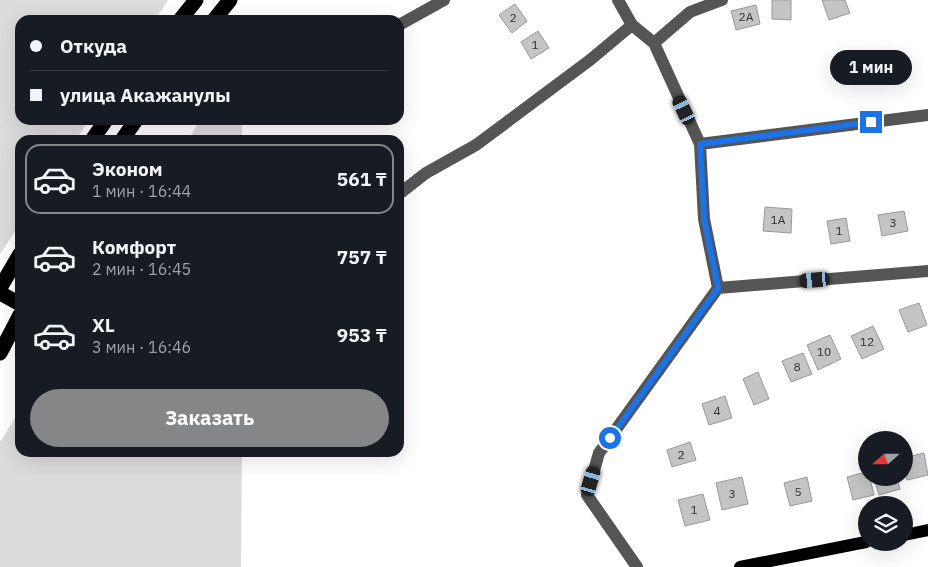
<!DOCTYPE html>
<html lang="ru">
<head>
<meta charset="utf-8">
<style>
	:root { --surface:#171b24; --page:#20242c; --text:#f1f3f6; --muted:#9ea1a6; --line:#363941; --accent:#858687 }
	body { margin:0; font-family:"IBM Plex Sans",sans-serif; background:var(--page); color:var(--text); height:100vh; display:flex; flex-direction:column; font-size:19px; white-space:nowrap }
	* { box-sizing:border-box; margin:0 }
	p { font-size:16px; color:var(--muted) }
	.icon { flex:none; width:28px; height:28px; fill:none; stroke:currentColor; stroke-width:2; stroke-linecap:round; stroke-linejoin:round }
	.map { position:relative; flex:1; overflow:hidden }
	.sheet { position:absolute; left:15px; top:135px; width:389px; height:322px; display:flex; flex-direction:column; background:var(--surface); border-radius:15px; box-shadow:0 5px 20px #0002 }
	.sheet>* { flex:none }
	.hud { position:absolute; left:15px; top:15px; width:389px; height:110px; border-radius:15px; box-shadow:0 5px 20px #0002; display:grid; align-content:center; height:110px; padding:0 15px; background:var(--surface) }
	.needle { width:32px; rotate:249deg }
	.fabs { position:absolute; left:858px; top:431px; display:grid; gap:10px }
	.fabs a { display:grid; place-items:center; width:55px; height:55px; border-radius:50%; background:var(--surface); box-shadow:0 5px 20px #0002; font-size:25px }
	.end { position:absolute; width:22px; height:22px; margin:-11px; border:6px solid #1a73e8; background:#fff; box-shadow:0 0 0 2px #fff }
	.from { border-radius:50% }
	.bubble { position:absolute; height:35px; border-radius:18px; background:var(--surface); box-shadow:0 5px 20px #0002; font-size:16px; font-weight:800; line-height:35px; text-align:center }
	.car { position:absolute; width:15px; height:30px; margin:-15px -8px; border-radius:6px; box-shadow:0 0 4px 1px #0007; background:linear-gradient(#222 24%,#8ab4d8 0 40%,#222 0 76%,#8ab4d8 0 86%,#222 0) }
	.hud b { display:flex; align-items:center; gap:18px; height:48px; font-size:19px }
	.hud b+b { border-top:1px solid var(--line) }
	.hud i { width:12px; height:12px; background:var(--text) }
	ul { padding:9px 0 0; list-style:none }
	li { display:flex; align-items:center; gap:15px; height:70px; margin:0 10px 8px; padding:0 5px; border:2px solid transparent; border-radius:15px }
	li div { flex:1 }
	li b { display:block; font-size:19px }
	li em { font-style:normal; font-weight:800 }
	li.current { border-color:var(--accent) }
	li>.icon { width:45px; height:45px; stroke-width:1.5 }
	.action { display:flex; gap:10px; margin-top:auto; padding:10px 15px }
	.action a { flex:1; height:58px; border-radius:30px; background:var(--accent); color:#fff; font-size:20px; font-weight:800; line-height:58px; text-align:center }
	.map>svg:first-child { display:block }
	.green { fill:#dcdcdc }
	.building { fill:#c4c4c4; stroke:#999 }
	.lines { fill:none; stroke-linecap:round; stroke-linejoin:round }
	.minor { stroke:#555; stroke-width:12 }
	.major { stroke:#000; stroke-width:12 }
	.highway { stroke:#000; stroke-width:15 }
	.route { stroke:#1a73e8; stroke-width:6 }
	.labels { text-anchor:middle; stroke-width:5; stroke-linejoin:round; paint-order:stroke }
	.number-label { font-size:12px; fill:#313131 }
</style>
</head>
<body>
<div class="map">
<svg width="928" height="567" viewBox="0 0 928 567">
	<rect width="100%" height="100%" fill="#fff"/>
	<path class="green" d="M0 0H168L155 20H20V120H89L76 140H20V224L0 254Z
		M200 120H242V140H188Z
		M20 410V452L242 453 241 567H0V442Z"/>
	<path class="building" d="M772 0H791V20L772 19Z
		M822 0H845L850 13 829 20Z
		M515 4 527 21 512 33 499 15Z
		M756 5 760 24 736 30 731 11Z
		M538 31 549 48 531 59 521 42Z
		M765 207 792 209 791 233 763 231Z
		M904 211 908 231 882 236 878 215Z
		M846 218 850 241 831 244 827 221Z
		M919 303 927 325 908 332 899 310Z
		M873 326 884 349 862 359 851 336Z
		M830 335 841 359 818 370 807 345Z
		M803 353 812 374 791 382 782 361Z
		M758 372 769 399 754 405 743 379Z
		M725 396 732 418 709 425 702 404Z
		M690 442 696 460 672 467 667 450Z
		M924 453 928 475 907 480 904 469V458Z
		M866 472V478H870L874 495 853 500 847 477Z
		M742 477 748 504 722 510 716 483Z
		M807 477 812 501 790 506 784 483Z
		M874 478H897L900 489 879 495Z
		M703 494 710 520 685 526 678 500Z"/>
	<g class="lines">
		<path class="minor" d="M618 0 632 25 654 43 700 144 704 219 718 288 599 453 587 495 637 567
			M399 25 444 0
			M654 43 690 12 722 0
			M700 144 928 115
			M399 194 426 173 476 145 590 60 632 25
			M718 288 928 271"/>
		<path class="major" d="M904 535 928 530
			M740 567 866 542"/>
		<path class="highway" d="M180 20 196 0
			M214 20 230 0
			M92 140 106 120
			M122 140 136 120
			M0 288 20 254
			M0 293 20 304
			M0 353 20 315"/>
	</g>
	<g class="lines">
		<path class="route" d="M610 438 718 288 704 219 700 144 871 122"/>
	</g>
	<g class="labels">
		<g class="number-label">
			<text x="746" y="21">2А</text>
			<text x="513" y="22">2</text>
			<text x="535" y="49">1</text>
			<text x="778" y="224">1А</text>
			<text x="893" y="227">3</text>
			<text x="839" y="235">1</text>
			<text x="867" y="346">12</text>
			<text x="824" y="356">10</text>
			<text x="797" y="371">8</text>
			<text x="717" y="415">4</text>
			<text x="681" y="459">2</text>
			<text x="798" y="496">5</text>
			<text x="732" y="498">3</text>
			<text x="694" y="514">1</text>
		</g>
	</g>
</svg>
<div class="fabs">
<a><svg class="needle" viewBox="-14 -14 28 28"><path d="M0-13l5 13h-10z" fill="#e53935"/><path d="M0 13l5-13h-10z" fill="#9ea1a6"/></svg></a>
<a><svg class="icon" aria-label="layers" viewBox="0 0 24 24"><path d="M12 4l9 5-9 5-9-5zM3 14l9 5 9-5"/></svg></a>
</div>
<i class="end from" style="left:610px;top:438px"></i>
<i class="end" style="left:871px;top:122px"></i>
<div class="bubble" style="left:830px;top:50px;width:82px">1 мин</div>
<i class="car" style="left:684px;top:110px;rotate:335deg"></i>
<i class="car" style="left:815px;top:280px;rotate:265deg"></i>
<i class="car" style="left:591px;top:481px;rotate:16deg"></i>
<div class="hud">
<b><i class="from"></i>Откуда</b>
<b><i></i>улица Акажанулы</b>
</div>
<section class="sheet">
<ul>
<li class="current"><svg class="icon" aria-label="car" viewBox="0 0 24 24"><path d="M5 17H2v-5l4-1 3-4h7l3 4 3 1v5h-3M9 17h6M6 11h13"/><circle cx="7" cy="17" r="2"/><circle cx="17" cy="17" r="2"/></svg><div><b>Эконом</b><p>1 мин · 16:44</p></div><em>561 ₸</em></li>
<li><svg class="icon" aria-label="car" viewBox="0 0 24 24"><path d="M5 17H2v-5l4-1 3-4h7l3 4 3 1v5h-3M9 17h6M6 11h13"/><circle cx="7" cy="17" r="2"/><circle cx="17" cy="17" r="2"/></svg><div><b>Комфорт</b><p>2 мин · 16:45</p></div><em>757 ₸</em></li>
<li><svg class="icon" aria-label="car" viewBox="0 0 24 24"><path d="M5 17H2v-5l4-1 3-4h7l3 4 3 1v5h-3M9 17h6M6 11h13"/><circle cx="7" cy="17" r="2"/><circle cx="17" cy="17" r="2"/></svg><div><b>XL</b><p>3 мин · 16:46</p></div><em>953 ₸</em></li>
</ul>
<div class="action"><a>Заказать</a></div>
</section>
</div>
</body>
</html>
